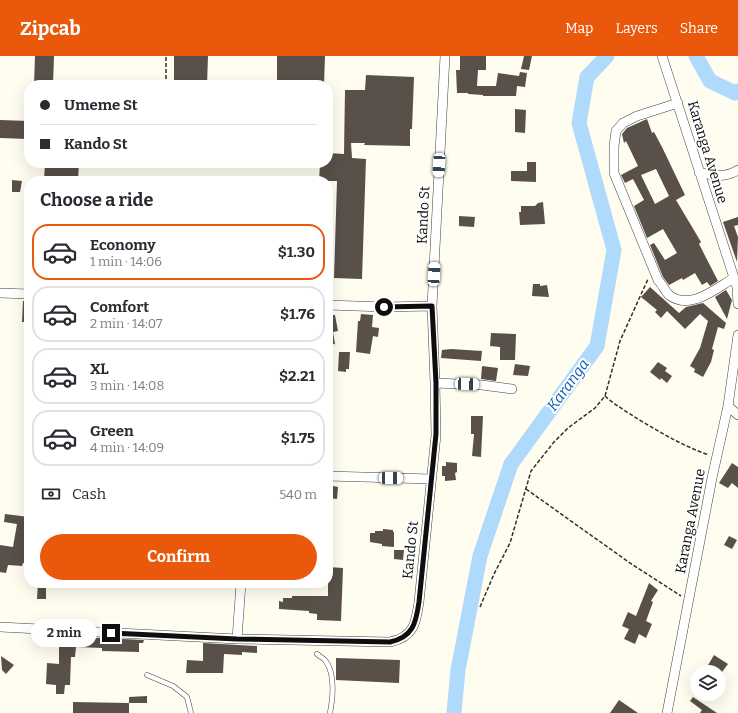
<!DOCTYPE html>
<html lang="en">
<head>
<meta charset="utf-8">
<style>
	:root { --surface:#fff; --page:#f2f2f3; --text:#2b2b33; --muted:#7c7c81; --line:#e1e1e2; --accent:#ea580c }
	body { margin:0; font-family:Bitter,serif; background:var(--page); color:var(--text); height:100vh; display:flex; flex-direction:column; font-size:15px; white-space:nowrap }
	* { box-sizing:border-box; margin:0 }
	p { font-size:13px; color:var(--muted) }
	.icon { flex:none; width:22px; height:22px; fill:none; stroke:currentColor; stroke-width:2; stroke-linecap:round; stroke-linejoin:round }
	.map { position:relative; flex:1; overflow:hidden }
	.side { position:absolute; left:24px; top:120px; width:309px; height:412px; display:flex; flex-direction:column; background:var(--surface); border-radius:16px; box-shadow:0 4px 16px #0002 }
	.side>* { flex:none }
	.banner { position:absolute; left:24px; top:24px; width:309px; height:88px; border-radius:16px; box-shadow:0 4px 16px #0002; display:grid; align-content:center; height:88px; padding:0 16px; background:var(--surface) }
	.buttons { position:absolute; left:690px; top:609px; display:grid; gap:8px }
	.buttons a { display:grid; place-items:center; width:36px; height:36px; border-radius:50%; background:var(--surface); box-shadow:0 4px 16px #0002; font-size:20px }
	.end { position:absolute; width:18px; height:18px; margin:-9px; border:5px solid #0e0e0e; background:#fff; box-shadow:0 0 0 2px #fff }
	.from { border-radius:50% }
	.bubble { position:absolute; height:28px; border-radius:14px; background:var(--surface); box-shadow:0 4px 16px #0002; font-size:13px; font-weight:700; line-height:28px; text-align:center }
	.car { position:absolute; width:12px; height:24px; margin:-12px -6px; border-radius:5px; box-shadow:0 0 3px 1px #0007; background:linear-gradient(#fff 24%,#345 0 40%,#fff 0 76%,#345 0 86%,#fff 0) }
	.banner b { display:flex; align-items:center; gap:14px; height:38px; font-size:15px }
	.banner b+b { border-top:1px solid var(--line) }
	.banner i { width:10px; height:10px; background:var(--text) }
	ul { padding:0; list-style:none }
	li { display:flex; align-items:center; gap:12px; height:56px; margin:0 8px 6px; padding:0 8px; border:2px solid var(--line); border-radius:16px }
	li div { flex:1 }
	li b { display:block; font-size:15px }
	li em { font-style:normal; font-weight:700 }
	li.on { border-color:var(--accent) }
	li>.icon { width:36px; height:36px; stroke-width:1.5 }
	h2 { padding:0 16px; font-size:18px; line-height:48px }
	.pay { display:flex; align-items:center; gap:10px; height:44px; padding:0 16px; font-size:15px }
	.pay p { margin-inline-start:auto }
	.cta { display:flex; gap:8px; margin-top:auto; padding:8px 16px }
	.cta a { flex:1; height:46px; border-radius:24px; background:var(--accent); color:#fff; font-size:16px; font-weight:700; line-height:46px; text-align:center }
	header { display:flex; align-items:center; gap:24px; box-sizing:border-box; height:56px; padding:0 20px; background:var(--accent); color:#fff }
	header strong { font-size:19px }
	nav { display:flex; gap:22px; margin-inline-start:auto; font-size:14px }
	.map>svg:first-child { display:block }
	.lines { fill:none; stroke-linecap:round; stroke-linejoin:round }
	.river { stroke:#afdafb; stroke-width:15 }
	.building { fill:#585049; fill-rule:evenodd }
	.lane-casing { stroke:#414141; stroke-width:5.5 }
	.street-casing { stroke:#414141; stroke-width:10 }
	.path { stroke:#303030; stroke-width:1.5; stroke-dasharray:4 2; stroke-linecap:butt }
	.lane { stroke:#fff; stroke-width:4.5 }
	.street { stroke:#fff; stroke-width:9 }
	.route { stroke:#0e0e0e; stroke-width:5 }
	.labels { text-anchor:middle; stroke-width:4; stroke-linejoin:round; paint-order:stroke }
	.street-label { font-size:14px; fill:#0e0e0e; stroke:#fff }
	.water-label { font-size:15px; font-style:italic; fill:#0c5bab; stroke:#fff }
</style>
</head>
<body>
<header>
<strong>Zipcab</strong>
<nav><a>Map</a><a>Layers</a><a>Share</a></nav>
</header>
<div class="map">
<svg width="738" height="657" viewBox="0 0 738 657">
	<rect width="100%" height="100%" fill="#fffdef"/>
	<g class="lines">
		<path class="river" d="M696 0 710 25 735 37 738 35
			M454 657 458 614 480 500 511 408 597 290 614 194 579 67 587 21 607 0"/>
	</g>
	<path class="building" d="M35 0H54L53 29H34Z
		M174 0H208L207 29H174Z
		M277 0H325L324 29H277Z
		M460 0H486V14H478L477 30H496L498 17 519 20 520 16 527 17 525 31 517 30 516 40H483V39L468 38V37H457L456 14H460Z
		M524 0H532L529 14 521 13Z
		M366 19 414 21 412 73H410V90L364 89 365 87H351L352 102 366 103 362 223 334 222 337 125H319L320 107H328V97L344 98 345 34H365Z
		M515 53 526 54 525 77 515 76Z
		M647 63 652 77 654 76 662 91 685 139 676 144 701 186 699 188 718 225 710 230 707 226 702 229 695 217 683 224 682 222 669 229 663 221 650 189 654 187 665 204 677 197 663 173 647 182 634 150 644 144 633 123 625 127 621 119 638 110 626 85 624 87 622 78 627 72ZM656 113 669 140 655 148 641 119Z
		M0 64 29 65 28 83 0 82Z
		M527 106H536V126L511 125V115H527Z
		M45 107H79L78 125H44Z
		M12 124 22 125 20 136H12Z
		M543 146 545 168 520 169 519 156H521V150H535L538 147Z
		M459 160 475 161 474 171 459 170Z
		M738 161V169L734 170 738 181 737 206 723 166Z
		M533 228H540V230L547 229 549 241 532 240Z
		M650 231 679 257 686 251 703 247 726 267 724 273 718 271 712 293 714 294 711 306 703 321 694 316 695 313 690 310 700 292 708 265 700 258 685 273 667 255 661 262 655 256 657 254 641 241Z
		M726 234 732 244 727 263 715 241Z
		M23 245H29V266H22Z
		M361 258 373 259 372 271 379 272 378 281 373 280 370 298 356 296 358 265H360Z
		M328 259H335L338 275 333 276 335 288 328 289Z
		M491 277 516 278 515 304H500V291L490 290Z
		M451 293 482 295 481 305 441 302 442 294Z
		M339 296H350L349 313H346V316L338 315Z
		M658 306 667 312 665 315 672 320 667 327 661 322 660 324 650 316Z
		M515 308 530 310 528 320 513 319Z
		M482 310 498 312 496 325 481 323Z
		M471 360H483L481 401 472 400 474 378H471Z
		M446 406 457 407V416L455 417 456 424 445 425V420H442V410H446Z
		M732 407 738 411V432L732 427 728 432 719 427Z
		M328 429 338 431 337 443 328 442Z
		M5 458 29 461V504L26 503 25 507H23L22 510 8 509 6 517 0 516V489L13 491 17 468 4 466Z
		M383 473 393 474V476H394V491L382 490V488L370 486V477H375V475H383Z
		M729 480 737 484 732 493 724 489Z
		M394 494H404L403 504 394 503Z
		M328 511 343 512 341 565 317 564V558L309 557V555L279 553V545L283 546V542H292V540H328Z
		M38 527H46V543H37Z
		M649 527 658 534 651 545 653 546 646 565 652 568 646 582 639 578 635 588 624 583 629 573 622 570 628 556 636 560Z
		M59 580 144 584 143 587H139V596L102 595V592L76 591 75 601H71L70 629H65L64 638H56V629L46 628 47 607 59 608Z
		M203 587 257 590V597L242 596V599L224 598 223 617H186L187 604 203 605Z
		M714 599 728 608 722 616H704Z
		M1 600 14 609 6 618 2 614Z
		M336 602 400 604 399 627 336 624Z
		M147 640V647H129V641Z
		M693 641 717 657H700L702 654 690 645Z
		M619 644 638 657H610Z
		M73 646 129 647V657H73Z"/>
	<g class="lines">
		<defs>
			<path id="lane" d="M317 598C319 600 323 602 325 604 336 618 333 641 330 657
				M147 619 173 630 187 641 191 657"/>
			<path id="street" d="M662 0 737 231 738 248
				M678 47 637 60 623 67 616 75 614 90V117L658 224C662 228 665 235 669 239 690 255 715 233 734 222
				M699 116C713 120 725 122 738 114
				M0 237 29 238
				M328 249 384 251 432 250
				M435 327 482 329 512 333
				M728 350 738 359
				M328 420 431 423
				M0 571 237 583 390 586C414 581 416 567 419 546L436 379 435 327 432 250 445 0
				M237 583 241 527
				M667 657 712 422 728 350 738 279"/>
		</defs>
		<use href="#lane" class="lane-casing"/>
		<use href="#street" class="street-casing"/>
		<path class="path" d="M166 29V0
			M170 107V113
			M605 340C615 349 627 356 638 363 661 377 683 390 709 399
			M526 433 630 507 681 540
			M480 551 494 518 510 487 531 415 554 386 568 372 595 352 605 340 620 285 648 223"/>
		<use href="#lane" class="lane"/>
		<use href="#street" class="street"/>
	</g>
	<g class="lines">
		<path class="route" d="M111 577 237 583 390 586C413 581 416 567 419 546L436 378V327L432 250 384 251"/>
	</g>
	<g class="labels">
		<g class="street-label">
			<text transform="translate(708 96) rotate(73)" y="5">Karanga Avenue</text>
			<text transform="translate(423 159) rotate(-87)" y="5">Kando St</text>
			<text transform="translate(690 465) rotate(-79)" y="5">Karanga Avenue</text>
			<text transform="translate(410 494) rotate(-84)" y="5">Kando St</text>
		</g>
		<g class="water-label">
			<text transform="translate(568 329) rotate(-54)" y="5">Karanga</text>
		</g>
	</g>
</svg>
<div class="buttons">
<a><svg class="icon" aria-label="layers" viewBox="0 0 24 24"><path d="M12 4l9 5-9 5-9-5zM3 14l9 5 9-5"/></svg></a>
</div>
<i class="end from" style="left:384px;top:251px"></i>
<i class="end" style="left:111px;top:577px"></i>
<div class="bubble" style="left:31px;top:563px;width:66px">2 min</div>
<i class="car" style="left:439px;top:109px;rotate:183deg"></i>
<i class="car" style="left:434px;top:218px;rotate:3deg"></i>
<i class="car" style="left:467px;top:328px;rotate:92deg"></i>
<i class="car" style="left:391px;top:422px;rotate:91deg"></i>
<div class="banner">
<b><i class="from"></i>Umeme St</b>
<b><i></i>Kando St</b>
</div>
<section class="side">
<h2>Choose a ride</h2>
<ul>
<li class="on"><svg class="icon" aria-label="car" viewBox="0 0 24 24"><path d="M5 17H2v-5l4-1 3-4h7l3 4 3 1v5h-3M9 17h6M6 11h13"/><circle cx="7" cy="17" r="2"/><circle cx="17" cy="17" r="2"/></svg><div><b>Economy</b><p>1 min · 14:06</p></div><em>$1.30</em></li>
<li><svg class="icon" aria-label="car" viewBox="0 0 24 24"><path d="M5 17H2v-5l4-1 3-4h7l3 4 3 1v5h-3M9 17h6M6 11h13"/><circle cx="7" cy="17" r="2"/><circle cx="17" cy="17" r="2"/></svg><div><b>Comfort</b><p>2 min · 14:07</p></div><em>$1.76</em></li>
<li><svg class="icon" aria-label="car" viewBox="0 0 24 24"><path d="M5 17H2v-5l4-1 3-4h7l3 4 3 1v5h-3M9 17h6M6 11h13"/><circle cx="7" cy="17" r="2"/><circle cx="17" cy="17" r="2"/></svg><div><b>XL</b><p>3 min · 14:08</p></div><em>$2.21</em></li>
<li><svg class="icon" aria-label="car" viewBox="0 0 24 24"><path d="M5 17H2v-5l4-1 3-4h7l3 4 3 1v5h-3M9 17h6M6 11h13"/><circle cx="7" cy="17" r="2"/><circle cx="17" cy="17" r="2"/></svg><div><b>Green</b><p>4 min · 14:09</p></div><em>$1.75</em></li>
</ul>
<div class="pay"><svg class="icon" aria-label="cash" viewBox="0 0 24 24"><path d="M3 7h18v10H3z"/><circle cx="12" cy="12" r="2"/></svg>Cash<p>540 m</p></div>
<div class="cta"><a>Confirm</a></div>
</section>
</div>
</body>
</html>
